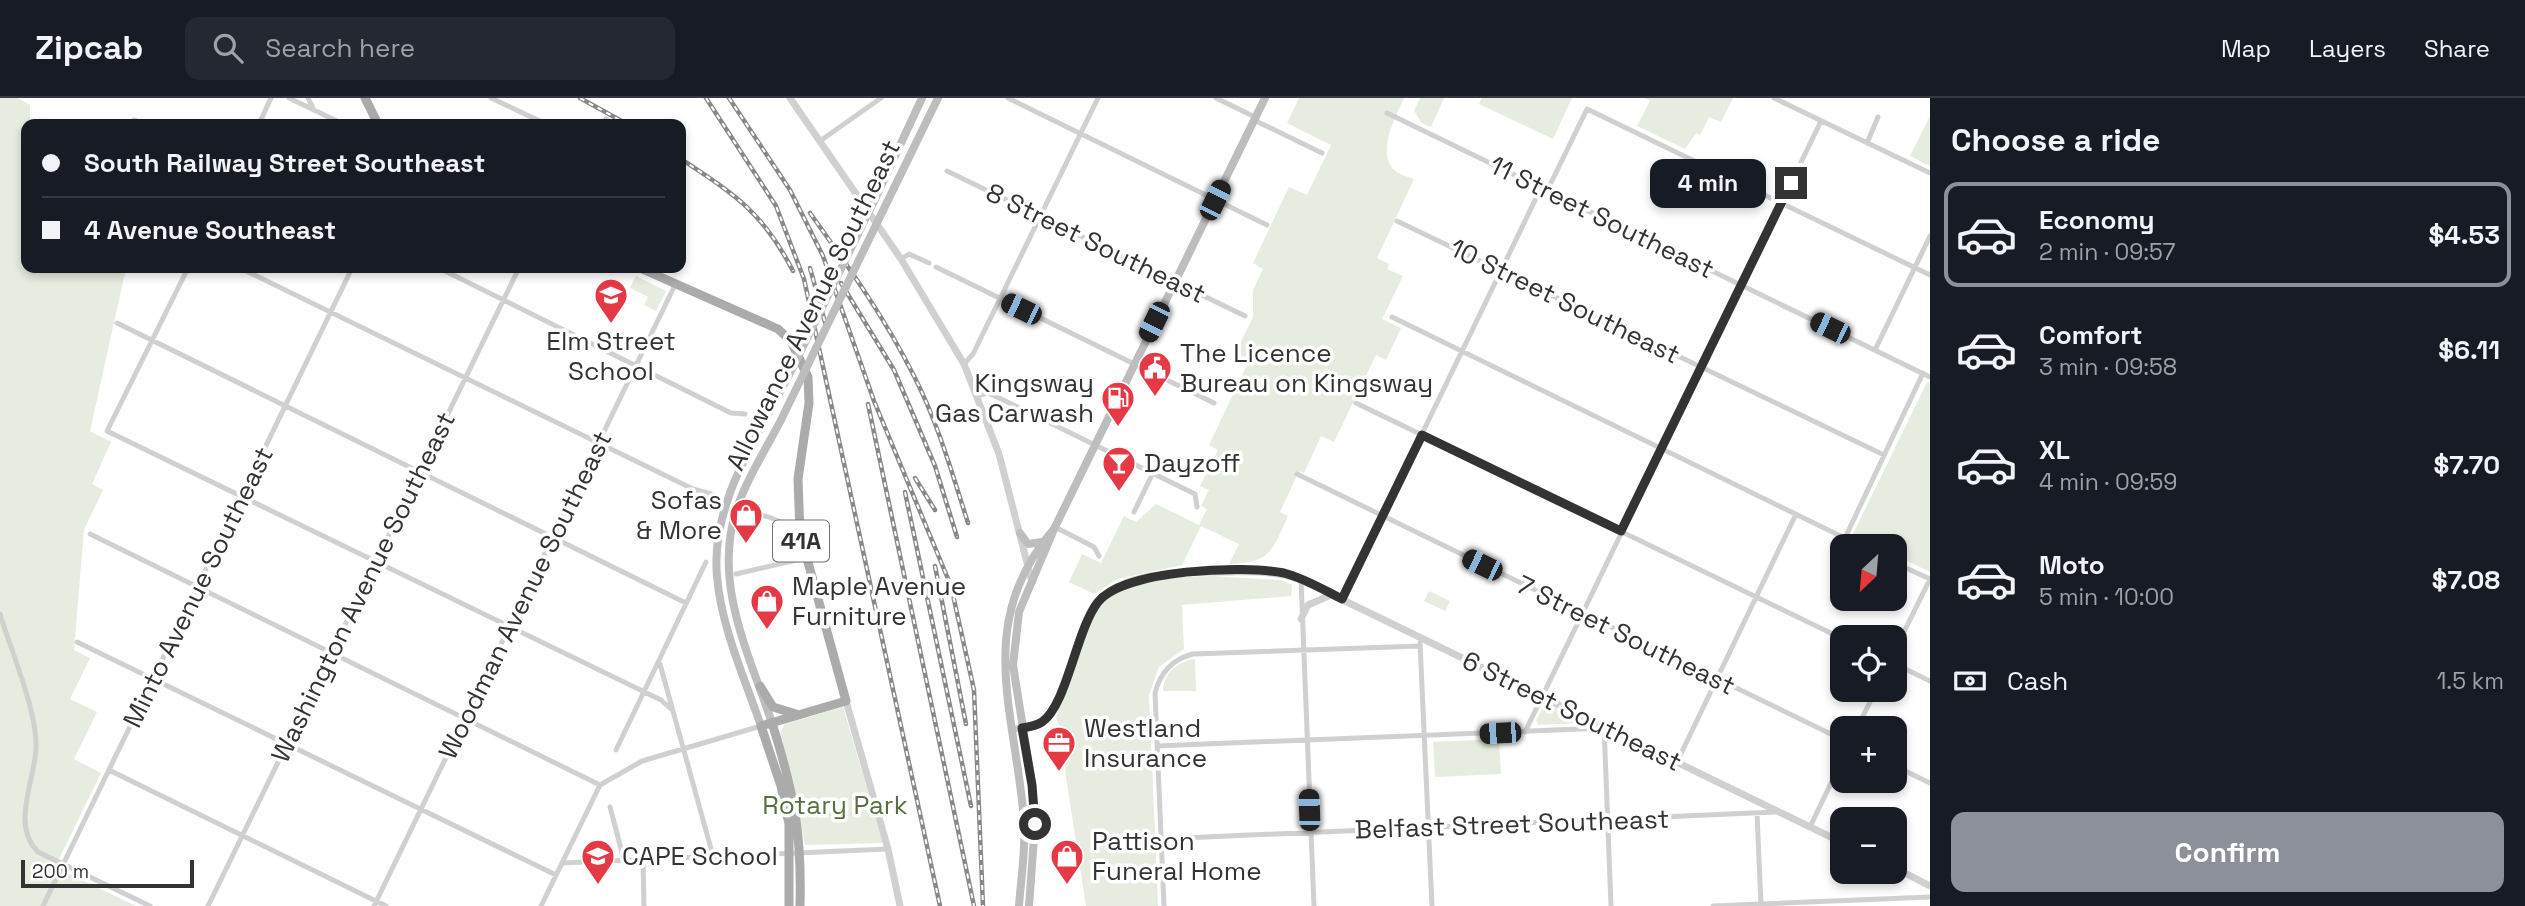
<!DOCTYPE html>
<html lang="en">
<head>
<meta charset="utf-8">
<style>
	:root { --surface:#171b24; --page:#242831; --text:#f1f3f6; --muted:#9ea1a6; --line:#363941; --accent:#8c9099 }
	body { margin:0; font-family:"Space Grotesk",sans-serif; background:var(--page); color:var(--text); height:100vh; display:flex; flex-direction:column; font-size:26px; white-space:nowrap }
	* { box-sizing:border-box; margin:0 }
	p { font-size:23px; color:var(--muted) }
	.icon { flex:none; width:38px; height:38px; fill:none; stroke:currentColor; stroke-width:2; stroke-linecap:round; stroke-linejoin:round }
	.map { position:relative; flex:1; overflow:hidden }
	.panel { display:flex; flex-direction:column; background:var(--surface); width:595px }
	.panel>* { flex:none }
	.guide { position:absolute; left:21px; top:21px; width:665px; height:154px; border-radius:14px; box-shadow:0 4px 10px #0003; display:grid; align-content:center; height:154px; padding:0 21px; background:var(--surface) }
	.needle { width:46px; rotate:206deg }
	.fabs { position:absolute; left:1830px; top:436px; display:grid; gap:14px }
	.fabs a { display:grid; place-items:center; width:77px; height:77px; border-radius:14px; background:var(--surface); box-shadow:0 4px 10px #0003; font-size:35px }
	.scale { position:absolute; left:21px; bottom:18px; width:173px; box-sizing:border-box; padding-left:7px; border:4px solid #333; border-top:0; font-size:19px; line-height:24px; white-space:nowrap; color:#333; -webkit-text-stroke:5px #fff; paint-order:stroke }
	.end { position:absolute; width:32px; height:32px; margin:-16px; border:9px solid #333; background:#fff; box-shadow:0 0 0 4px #fff }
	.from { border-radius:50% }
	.bubble { position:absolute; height:49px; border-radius:14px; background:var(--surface); box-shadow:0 4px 10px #0003; font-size:23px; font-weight:700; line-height:49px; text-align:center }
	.car { position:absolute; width:21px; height:42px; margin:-21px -10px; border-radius:9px; box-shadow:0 0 5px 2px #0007; background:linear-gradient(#222 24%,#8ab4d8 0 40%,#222 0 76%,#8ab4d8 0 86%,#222 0) }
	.guide b { display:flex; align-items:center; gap:24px; height:66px; font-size:26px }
	.guide b+b { border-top:2px solid var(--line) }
	.guide i { width:18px; height:18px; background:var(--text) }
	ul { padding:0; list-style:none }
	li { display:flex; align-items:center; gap:21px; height:105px; margin:0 14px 10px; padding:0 7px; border:4px solid transparent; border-radius:14px }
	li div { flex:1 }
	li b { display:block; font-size:26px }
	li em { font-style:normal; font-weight:700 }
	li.on { border-color:var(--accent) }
	li>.icon { width:63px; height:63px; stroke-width:1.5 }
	h2 { padding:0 21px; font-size:32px; line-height:84px }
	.pay { display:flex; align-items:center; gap:18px; height:77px; padding:0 21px; font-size:26px }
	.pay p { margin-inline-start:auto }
	.cta { display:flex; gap:14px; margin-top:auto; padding:14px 21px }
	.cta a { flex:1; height:80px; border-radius:14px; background:var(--accent); color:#fff; font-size:28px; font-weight:700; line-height:80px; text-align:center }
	header { display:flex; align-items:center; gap:42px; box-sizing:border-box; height:98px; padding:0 35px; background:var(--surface); border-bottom:2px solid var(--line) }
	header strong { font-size:33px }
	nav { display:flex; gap:38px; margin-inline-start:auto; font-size:24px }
	.search { width:490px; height:63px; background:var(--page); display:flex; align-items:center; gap:18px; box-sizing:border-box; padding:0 24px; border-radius:14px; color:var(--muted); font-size:26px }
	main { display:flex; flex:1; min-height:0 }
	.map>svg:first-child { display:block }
	.green { fill:#e6ecdf }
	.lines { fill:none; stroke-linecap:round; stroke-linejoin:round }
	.minor { stroke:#d0d0d0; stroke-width:5 }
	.tertiary { stroke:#d0d0d0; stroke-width:7 }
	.secondary { stroke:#bdbdbd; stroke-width:8 }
	.primary { stroke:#ababab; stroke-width:9 }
	.rail-casing { stroke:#888; stroke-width:4.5 }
	.rail { stroke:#fff; stroke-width:2; stroke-dasharray:5; stroke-linecap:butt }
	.secondary-bridge { stroke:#bdbdbd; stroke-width:8 }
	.route { stroke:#333; stroke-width:9 }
	.labels { text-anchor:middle; stroke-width:7; stroke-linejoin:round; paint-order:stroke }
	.shield { fill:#fff; stroke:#707070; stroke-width:2 }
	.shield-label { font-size:24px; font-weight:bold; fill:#333 }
	.street-label { font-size:26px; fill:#333; stroke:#fff }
	.poi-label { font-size:26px; fill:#333; stroke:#fff; text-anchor:start }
	.park-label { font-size:26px; fill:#56703f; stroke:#fff }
</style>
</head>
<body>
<header>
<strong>Zipcab</strong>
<div class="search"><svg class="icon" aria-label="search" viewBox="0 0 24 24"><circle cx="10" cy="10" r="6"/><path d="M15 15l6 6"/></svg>Search here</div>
<nav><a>Map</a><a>Layers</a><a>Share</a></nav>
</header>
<main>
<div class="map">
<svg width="1930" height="808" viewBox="0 0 1930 808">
	<rect width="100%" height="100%" fill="#fff"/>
	<path class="green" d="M0 0H18L30 7V26H26V170H117L125 175 90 333 111 344 92 386 103 392 84 432 74 552 90 560 70 601 97 614 74 661 101 675 55 769 136 808H0Z
		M1299 0H1404C1396 18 1377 53 1393 71 1398 76 1408 79 1414 81L1377 160 1389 166 1387 171 1403 178 1382 221 1401 230 1386 262 1376 257 1334 344 1321 338 1304 375 1299 373 1280 414 1288 418C1272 453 1271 465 1229 466L1239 446 1201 428 1182 467 1118 481 1094 496 1069 484 1082 456 1101 465 1124 418 1136 424 1156 406 1199 427 1207 411 1201 408 1209 392 1200 388 1218 352 1209 347 1248 265 1234 258 1253 219V192L1263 171 1253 165 1289 89 1307 97 1331 47 1287 25Z
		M1420 0H1444L1431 29 1422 25 1414 13Z
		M1482 0H1572L1553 41 1479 6Z
		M1645 0H1733L1721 24 1709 19 1700 37 1696 35 1685 51 1637 28 1650 3Z
		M1930 18V68L1910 58Z
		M636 178 666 193 656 213 644 207 648 199 630 190Z
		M1927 284 1930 286V474L1895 457V448H1878L1853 436Z
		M1211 478 1282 482 1292 487 1291 498 1182 507 1184 551 1159 569 1149 597 1158 808H1086L1066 679 1063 635 1056 620C1066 592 1086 519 1107 501 1133 478 1178 479 1211 478Z
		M1429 493 1450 503 1445 513 1424 503Z
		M1195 561 1196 593H1163C1163 576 1178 563 1195 561Z
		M1546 605 1577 620 1579 625 1538 627 1536 622Z
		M843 609 883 745 805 747 794 685 780 634 785 626Z
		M1499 641 1501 676 1435 679 1433 644Z"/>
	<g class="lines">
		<path class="minor" d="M289 0 343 26
			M308 0 314 12
			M491 0 546 26
			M1008 0 1267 127
			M1216 0 1255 19
			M1774 0 1930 75
			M1387 15 1930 279
			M1254 22 1322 55
			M133 26 134 22 143 26
			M259 26 271 0
			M603 26 606 21
			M820 43 881 0
			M1867 45 1878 19
			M947 73 1245 218
			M1547 93 1587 11 1930 177
			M1397 123 1884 357
			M901 161 909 156 929 165
			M936 169 1214 305
			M188 170 107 333 661 602 671 611
			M240 170 693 391 711 396
			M439 170 731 315 745 316
			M1392 219 1861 448
			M117 225 686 505
			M1875 252 1930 138
			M964 266 973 256 1098 0
			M978 298 987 295 995 298 1195 396 1197 409
			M1356 305 1843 541
			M1297 376 1843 642
			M1134 414 1153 375
			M734 429C750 404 780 423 800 435
			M1055 429 1094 449 1099 458
			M90 436 600 687
			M1845 440 1923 275
			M1895 465 1930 481
			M736 476 805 460
			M1301 481 1314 808
			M1342 501 1541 90
			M0 516C11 553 38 615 36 651 34 685 11 727 38 754L150 808
			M77 544 556 777
			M1420 545 1432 808
			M1895 552 1930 481
			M660 566 713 758
			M1895 566 1930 583
			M1604 627 1611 808
			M1857 630 1876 592
			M1525 634 1821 23
			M1157 648 1604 630
			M616 652 706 464
			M1677 664 1796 416
			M1895 668 1930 685
			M109 672 386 808
			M600 687 642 663 761 628
			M610 709 624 762
			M1757 715 1761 807
			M1810 729 1843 660
			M1161 741 1775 714
			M643 761 644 808
			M562 765 888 751
			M43 808 352 170
			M208 808 519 170
			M374 808 675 187
			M541 808 600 687
			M1164 808 1155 595C1160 575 1173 561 1193 556L1420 548
			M1713 808 1930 799"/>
		<path class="tertiary" d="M790 0 901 161 964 266 999 356 1032 484
			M1301 521 1308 507 1331 497
			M846 603 888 751 900 808
			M1013 631C1023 630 1035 630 1043 623 1074 601 1072 516 1111 492 1141 474 1182 474 1216 474 1248 474 1280 471 1310 486L1843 745
			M1895 770 1930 788"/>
		<path class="secondary" d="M894 90 938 0
			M875 101 922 0
			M1020 435 1028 446 1042 444
			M772 625C749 556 713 486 736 413 746 382 766 351 781 322
			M761 628C745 581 721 529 717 478 710 404 761 333 793 269
			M1019 808C1021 780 1026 751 1024 723 1016 615 973 526 1053 432
			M1029 808 1035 726 1032 687 1013 567 1019 514 1055 429 1265 0"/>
		<path class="primary" d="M365 0 378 26
			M640 170 778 231 791 243 808 279 809 305 798 381 800 435 846 603 761 628 781 688 789 726V808
			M760 588 773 609 796 616
			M772 625C794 695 802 734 800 808"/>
		<defs>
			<path id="rail" d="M580 0 627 26
				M706 0 776 108 804 181 940 808
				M729 0 790 92 823 158 874 303 951 488 974 592 983 808
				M681 61C735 97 762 113 793 173
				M810 115C848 168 885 220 914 278 938 325 952 375 968 425
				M810 170 826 228
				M841 185 894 272 935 368 957 439
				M868 306 974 808
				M915 380 935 412
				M905 394 971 708
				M935 468 966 626"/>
		</defs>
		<use href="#rail" class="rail-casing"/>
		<use href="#rail" class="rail"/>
		<path class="secondary-bridge" d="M793 269 875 101
			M781 322 894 90"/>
	</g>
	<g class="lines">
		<path class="route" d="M1035 726 1032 687 1022 630C1029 629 1036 628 1042 624 1067 607 1076 532 1098 504 1124 471 1245 467 1284 475 1304 480 1324 492 1342 501L1422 337 1621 433 1791 85"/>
	</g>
	<defs>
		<symbol id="school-pin" viewBox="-11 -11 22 30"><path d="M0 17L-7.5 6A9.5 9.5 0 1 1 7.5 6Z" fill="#e63946" stroke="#fff"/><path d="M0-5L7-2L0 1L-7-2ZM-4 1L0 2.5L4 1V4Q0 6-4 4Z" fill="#fff"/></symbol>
		<symbol id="civic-pin" viewBox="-11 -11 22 30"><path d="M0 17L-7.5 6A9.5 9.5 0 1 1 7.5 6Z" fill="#e63946" stroke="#fff"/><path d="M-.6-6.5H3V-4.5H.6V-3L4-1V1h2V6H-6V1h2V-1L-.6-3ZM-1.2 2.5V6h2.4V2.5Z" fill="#fff"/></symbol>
		<symbol id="fuel-pin" viewBox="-11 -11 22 30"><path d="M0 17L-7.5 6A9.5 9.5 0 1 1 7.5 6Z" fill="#e63946" stroke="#fff"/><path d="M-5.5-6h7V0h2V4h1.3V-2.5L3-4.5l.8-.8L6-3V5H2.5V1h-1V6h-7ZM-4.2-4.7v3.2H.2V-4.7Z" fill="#fff"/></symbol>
		<symbol id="bar-pin" viewBox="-11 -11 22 30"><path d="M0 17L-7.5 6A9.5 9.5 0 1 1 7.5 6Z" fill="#e63946" stroke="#fff"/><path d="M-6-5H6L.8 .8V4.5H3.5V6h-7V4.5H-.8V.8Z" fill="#fff"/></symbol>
		<symbol id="shop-pin" viewBox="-11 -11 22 30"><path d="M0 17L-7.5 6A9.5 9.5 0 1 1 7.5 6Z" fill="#e63946" stroke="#fff"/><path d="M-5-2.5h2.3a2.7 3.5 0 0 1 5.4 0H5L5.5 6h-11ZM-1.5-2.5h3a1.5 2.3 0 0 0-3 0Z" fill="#fff"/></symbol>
		<symbol id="office-pin" viewBox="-11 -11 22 30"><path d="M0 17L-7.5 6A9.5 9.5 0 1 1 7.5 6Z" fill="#e63946" stroke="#fff"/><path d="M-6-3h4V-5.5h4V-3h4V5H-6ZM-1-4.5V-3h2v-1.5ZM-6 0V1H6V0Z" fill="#fff"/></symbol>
	</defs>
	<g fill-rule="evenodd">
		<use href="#school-pin" x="592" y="178" width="38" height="52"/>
		<use href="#civic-pin" x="1136" y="251" width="38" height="52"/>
		<use href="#fuel-pin" x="1099" y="281" width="38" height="52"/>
		<use href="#bar-pin" x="1100" y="346" width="38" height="52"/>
		<use href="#shop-pin" x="727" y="398" width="38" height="52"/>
		<use href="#shop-pin" x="748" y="484" width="38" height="52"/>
		<use href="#office-pin" x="1040" y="626" width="38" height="52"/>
		<use href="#school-pin" x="579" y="739" width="38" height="52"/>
		<use href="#shop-pin" x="1048" y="739" width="38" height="52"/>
	</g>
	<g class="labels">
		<rect class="shield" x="773" y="422.5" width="56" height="41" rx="5"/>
		<g class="shield-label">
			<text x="801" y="451">41A</text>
		</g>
		<g class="street-label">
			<text transform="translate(1602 119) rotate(26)" y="9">11 Street Southeast</text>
			<text transform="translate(1096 145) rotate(26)" y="9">8 Street Southeast</text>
			<text transform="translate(1565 203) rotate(26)" y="9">10 Street Southeast</text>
			<text transform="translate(813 207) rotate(-64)" y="9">Allowance Avenue Southeast</text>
			<text transform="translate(198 489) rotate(-64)" y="9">Minto Avenue Southeast</text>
			<text transform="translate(363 489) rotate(-64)" y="9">Washington Avenue Southeast</text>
			<text transform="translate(525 497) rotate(-64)" y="9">Woodman Avenue Southeast</text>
			<text transform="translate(1626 537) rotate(26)" y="9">7 Street Southeast</text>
			<text transform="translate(1572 613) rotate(26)" y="9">6 Street Southeast</text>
			<text transform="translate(1512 726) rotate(-2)" y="9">Belfast Street Southeast</text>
		</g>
		<g class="poi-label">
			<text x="611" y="252" text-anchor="middle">Elm Street<tspan x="611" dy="30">School</tspan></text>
			<text x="1180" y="264">The Licence<tspan x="1180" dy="30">Bureau on Kingsway</tspan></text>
			<text x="1094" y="294" text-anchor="end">Kingsway<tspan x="1094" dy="30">Gas Carwash</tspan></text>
			<text x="1144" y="374">Dayzoff</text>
			<text x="722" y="411" text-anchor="end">Sofas<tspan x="722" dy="30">&amp; More</tspan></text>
			<text x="792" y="497">Maple Avenue<tspan x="792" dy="30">Furniture</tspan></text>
			<text x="1084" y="639">Westland<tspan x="1084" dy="30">Insurance</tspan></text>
			<text x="1092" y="752">Pattison<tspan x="1092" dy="30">Funeral Home</tspan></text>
			<text x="622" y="767">CAPE School</text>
		</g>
		<g class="park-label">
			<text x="835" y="716">Rotary Park</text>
		</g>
	</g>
</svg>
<div class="fabs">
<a><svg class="needle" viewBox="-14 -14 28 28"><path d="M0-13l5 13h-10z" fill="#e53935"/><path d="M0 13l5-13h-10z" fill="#9ea1a6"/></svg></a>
<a><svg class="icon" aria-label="locate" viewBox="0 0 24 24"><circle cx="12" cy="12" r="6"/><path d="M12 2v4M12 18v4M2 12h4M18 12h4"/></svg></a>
<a>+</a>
<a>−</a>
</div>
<div class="scale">200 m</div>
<i class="end from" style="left:1035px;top:726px"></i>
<i class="end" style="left:1791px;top:85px"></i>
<div class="bubble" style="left:1650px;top:61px;width:116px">4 min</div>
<i class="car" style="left:1215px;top:102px;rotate:26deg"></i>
<i class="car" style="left:1021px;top:211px;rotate:296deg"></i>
<i class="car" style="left:1154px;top:224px;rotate:206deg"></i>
<i class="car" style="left:1830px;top:230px;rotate:296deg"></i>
<i class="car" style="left:1482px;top:467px;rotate:296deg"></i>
<i class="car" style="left:1500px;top:635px;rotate:267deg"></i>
<i class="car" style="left:1309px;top:712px;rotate:358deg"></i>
<div class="guide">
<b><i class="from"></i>South Railway Street Southeast</b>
<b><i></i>4 Avenue Southeast</b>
</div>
</div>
<section class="panel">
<h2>Choose a ride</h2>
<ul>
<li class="on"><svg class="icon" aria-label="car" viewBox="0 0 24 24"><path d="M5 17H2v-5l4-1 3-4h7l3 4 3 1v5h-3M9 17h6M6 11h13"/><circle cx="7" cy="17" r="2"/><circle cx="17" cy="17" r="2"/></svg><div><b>Economy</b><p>2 min · 09:57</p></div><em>$4.53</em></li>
<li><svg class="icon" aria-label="car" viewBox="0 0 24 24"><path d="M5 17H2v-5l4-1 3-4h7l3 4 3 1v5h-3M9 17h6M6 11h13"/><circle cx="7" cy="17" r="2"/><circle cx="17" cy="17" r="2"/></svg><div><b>Comfort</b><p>3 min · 09:58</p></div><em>$6.11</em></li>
<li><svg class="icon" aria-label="car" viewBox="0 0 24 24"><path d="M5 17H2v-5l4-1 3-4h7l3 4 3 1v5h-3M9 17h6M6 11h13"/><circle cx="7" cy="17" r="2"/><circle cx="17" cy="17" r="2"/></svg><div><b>XL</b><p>4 min · 09:59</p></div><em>$7.70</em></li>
<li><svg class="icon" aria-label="car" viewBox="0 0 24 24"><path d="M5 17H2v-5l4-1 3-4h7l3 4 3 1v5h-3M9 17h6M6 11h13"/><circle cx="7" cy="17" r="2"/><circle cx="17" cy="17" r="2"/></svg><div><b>Moto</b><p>5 min · 10:00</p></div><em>$7.08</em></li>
</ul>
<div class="pay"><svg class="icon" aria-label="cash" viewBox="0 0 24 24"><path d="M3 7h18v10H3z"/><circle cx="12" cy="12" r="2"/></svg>Cash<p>1.5 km</p></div>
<div class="cta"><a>Confirm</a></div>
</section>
</main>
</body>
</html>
